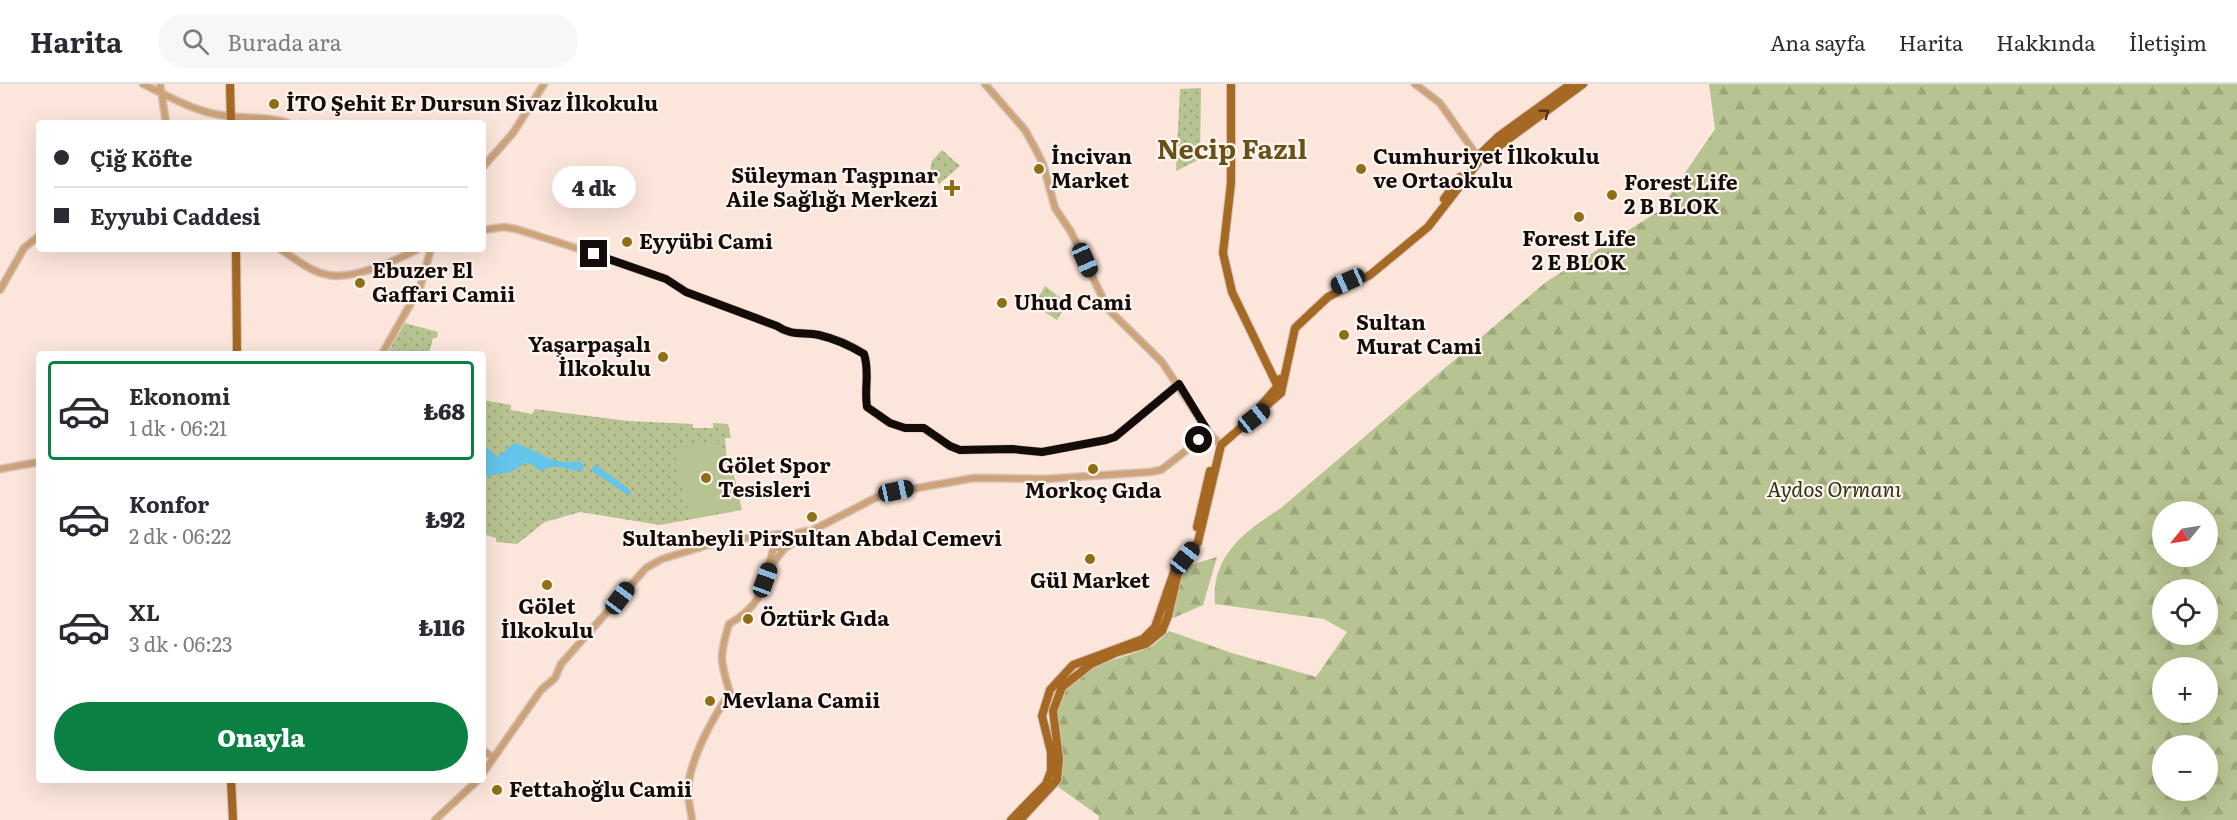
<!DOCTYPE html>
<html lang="tr">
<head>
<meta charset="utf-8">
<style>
	:root { --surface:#fff; --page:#f7f7f7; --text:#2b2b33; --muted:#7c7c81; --line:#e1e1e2; --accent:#0b8043 }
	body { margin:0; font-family:Literata,serif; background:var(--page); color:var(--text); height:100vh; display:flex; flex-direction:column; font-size:22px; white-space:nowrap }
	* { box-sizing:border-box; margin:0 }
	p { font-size:20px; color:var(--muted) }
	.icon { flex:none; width:33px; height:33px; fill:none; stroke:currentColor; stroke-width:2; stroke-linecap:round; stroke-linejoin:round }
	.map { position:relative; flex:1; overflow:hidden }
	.details { position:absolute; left:36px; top:267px; width:450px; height:432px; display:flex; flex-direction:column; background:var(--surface); border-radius:6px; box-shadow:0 6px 24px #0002 }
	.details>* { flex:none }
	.top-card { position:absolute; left:36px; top:36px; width:450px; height:132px; border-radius:6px; box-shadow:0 6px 24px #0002; display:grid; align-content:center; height:132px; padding:0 18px; background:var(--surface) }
	.needle { width:39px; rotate:240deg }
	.fabs { position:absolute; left:2152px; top:417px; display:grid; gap:12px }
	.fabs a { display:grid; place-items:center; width:66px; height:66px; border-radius:50%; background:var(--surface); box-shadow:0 6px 24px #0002; font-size:30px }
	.end { position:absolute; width:27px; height:27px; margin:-14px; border:8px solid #130c08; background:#fff; box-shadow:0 0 0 3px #fff }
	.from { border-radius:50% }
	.bubble { position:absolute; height:42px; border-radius:21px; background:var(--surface); box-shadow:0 6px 24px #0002; font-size:20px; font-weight:800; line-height:42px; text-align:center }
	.car { position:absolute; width:18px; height:36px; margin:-18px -9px; border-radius:8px; box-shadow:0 0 4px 2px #0007; background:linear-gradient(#222 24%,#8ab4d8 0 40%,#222 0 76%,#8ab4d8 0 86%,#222 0) }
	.top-card b { display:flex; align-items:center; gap:21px; height:57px; font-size:22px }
	.top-card b+b { border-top:2px solid var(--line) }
	.top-card i { width:15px; height:15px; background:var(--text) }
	ul { padding:10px 0 0; list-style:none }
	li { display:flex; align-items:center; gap:18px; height:99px; margin:0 12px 9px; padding:0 6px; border:3px solid transparent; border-radius:6px }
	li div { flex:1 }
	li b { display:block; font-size:22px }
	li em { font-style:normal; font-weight:800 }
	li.selected { border-color:var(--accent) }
	li>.icon { width:54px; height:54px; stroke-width:1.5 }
	.cta { display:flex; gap:12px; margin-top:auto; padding:12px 18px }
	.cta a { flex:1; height:69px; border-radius:36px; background:var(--accent); color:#fff; font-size:24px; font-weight:800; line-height:69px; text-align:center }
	header { display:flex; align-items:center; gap:36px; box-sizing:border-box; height:84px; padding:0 30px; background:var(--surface); border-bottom:2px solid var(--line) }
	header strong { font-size:28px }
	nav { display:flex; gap:33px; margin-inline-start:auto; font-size:21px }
	.search { width:420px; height:54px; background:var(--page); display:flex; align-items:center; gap:15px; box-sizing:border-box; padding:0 21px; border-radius:33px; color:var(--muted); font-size:22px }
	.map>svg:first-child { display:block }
	.grass { fill:url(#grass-dots) }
	.forest { fill:url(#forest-firs); fill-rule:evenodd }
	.garden { fill:#b7c390 }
	.water { fill:#65c4ea }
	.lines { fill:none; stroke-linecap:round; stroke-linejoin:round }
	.minor-casing { stroke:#d7c2b8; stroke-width:9 }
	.major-casing { stroke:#d7c2b8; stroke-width:10 }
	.minor { stroke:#cda37a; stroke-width:6 }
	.major { stroke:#a56924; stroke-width:8 }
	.oneway { stroke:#4d3113 }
	.route { stroke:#130c08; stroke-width:8 }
	.poi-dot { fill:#8f6f14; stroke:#fff5f1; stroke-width:2 }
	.labels { text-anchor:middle; stroke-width:4.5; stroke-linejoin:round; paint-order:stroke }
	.poi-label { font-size:21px; font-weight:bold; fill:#130c08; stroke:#fff5f1; text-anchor:start }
	.park-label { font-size:21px; font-style:italic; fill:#2e3412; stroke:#fff5f1 }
	.district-label { font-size:27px; font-weight:bold; fill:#685117; stroke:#fff5f1 }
</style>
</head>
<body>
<header>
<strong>Harita</strong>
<div class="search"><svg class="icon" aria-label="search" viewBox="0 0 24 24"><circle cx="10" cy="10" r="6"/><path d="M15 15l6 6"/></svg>Burada ara</div>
<nav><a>Ana sayfa</a><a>Harita</a><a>Hakkında</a><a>İletişim</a></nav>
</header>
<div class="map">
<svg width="2237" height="736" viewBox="0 0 2237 736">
	<defs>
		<pattern id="grass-dots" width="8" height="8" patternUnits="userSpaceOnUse" patternTransform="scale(1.5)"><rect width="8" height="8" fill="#b7c390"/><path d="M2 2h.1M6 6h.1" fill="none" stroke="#9ca67b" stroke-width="1.8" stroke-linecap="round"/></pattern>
		<pattern id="forest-firs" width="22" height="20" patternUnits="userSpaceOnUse" patternTransform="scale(1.5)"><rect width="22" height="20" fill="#b7c390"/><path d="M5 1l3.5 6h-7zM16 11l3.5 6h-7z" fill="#9ca67b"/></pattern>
	</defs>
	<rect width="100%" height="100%" fill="#fce5da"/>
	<path class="grass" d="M1201 4 1200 75 1176 87 1180 5Z
		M942 66 960 82 939 100 935 90 930 86 932 77Z
		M1045 202 1067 219 1057 236 1034 221Z
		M405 239 438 248 437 254H433L429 270H387Z
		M483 316 511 321V326L532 330 535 325 628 337 693 340V344H713V339L728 340 731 354H725L728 388 733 387 742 426 660 441 580 428 545 438 517 460 496 458V454L483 450Z"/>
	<path class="forest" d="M1709 0H2237V736H1098L1099 732 1057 702C1062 679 1050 656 1055 634 1066 581 1105 581 1148 564 1155 561 1163 553 1169 547L1232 569 1316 593 1347 548 1324 535 1215 520C1211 471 1244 448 1281 424L1546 198 1659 127 1715 45ZM2163 428H2208V472H2163ZM2163 506H2208V550H2163ZM2163 584H2208V628H2163ZM2163 662H2208V706H2163Z
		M1217 473 1203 521 1171 535 1178 496 1187 482Z"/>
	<path class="garden" d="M721 356 727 389 732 388 741 424 690 434 686 417H684L674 365Z"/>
	<path class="water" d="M514 359C538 365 552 383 579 377L583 380 584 386C568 390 561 376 540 387L531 380 525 379 511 388 483 393V360L498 373Z
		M596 381 629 405 632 411 625 409 593 388 592 383Z"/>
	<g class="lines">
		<defs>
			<path id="minor" d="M143 0C170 13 197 29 227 32 248 35 268 32 288 39
				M160 0 166 39
				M985 0 1025 46 1035 64 1043 80 1055 124 1071 148 1108 225 1162 278 1209 349 1221 361
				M1415 0 1440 19 1480 76
				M483 83 513 49 544 0
				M483 146 504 143 516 145 570 162 666 195 686 208 777 242C791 252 803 248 819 251 836 255 850 260 864 270 870 288 864 304 867 323L890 339 905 344H923L950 362 960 366 1012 365 1042 368 1105 356 1115 353 1179 300
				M280 165C296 175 310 188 329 191 353 196 397 176 418 165
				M0 206 24 164 39 152
				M382 270 420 203 431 165
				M0 385 39 378
				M775 453 774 463 784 465 815 445 883 410 974 394 1045 395 1150 388 1161 386 1209 349
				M771 482 783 466
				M483 666 493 674
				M483 689 541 606 555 594 561 580 646 484 662 475 708 461 753 453 782 450 786 452 807 447
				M435 736 478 696
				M692 736C691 727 688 716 688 708 688 678 713 633 730 609 720 577 719 573 729 540 766 519 763 499 774 463"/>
			<path id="major" d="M230 0 231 39
				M1231 0V99L1223 169 1232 208 1279 305
				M1471 79 1499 52 1571 0
				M1444 115 1460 93
				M236 165 237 270
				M1257 326 1278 302 1280 295
				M1197 443 1210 387
				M231 696 233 736
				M1011 736 1046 700 1051 687V668L1042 632 1050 606 1073 581 1143 555 1155 543 1176 482
				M1020 736 1057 696 1059 675 1053 627 1062 603 1091 580 1115 569 1146 560 1162 547 1168 532 1179 485 1198 458 1221 361 1281 309 1295 244 1328 213 1370 191 1428 143 1480 76 1583 0"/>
		</defs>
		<use href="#minor" class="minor-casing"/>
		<use href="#major" class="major-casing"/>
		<use href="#minor" class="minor"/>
		<use href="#major" class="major"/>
	</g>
	<defs><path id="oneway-chevron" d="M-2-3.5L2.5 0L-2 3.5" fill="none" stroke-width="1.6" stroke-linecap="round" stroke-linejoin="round" transform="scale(1.5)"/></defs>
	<use class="oneway" href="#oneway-chevron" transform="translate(1545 29) rotate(-37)"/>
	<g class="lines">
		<path class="route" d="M594 170 666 195 686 208 777 242C791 252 803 248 819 251 836 255 849 261 864 270 870 288 864 304 867 323L890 339 905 344H924L950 362 960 366 1012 365 1042 368 1106 356 1115 353 1179 300 1209 349 1199 356"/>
	</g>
	<g class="poi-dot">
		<circle cx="274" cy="20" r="6"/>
		<circle cx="1039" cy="85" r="6"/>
		<circle cx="1361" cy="85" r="6"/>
		<path d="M949 95h6v6h6v6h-6v6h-6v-6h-6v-6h6z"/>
		<circle cx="1612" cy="111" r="6"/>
		<circle cx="1579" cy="133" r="6"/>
		<circle cx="627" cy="158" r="6"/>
		<circle cx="360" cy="199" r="6"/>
		<circle cx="1002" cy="219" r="6"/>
		<circle cx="1344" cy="251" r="6"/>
		<circle cx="663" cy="273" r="6"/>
		<circle cx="1093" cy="385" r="6"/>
		<circle cx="706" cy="394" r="6"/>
		<circle cx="812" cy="433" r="6"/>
		<circle cx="1090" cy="475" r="6"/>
		<circle cx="547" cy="501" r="6"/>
		<circle cx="748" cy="535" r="6"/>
		<circle cx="710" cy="617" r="6"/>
		<circle cx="497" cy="706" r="6"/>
	</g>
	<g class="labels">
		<g class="poi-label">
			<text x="286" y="27">İTO Şehit Er Dursun Sivaz İlkokulu</text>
			<text x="1051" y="80">İncivan<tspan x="1051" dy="24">Market</tspan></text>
			<text x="1373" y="80">Cumhuriyet İlkokulu<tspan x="1373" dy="24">ve Ortaokulu</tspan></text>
			<text x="938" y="99" text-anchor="end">Süleyman Taşpınar<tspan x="938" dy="24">Aile Sağlığı Merkezi</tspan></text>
			<text x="1624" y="106">Forest Life<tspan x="1624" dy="24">2 B BLOK</tspan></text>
			<text x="1579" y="162" text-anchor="middle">Forest Life<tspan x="1579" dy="24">2 E BLOK</tspan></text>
			<text x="639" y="165">Eyyübi Cami</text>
			<text x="372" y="194">Ebuzer El<tspan x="372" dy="24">Gaffari Camii</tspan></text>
			<text x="1014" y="226">Uhud Cami</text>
			<text x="1356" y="246">Sultan<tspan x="1356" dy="24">Murat Cami</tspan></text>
			<text x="651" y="268" text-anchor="end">Yaşarpaşalı<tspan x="651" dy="24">İlkokulu</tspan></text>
			<text x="718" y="389">Gölet Spor<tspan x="718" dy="24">Tesisleri</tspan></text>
			<text x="1093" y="414" text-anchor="middle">Morkoç Gıda</text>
			<text x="812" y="462" text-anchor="middle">Sultanbeyli PirSultan Abdal Cemevi</text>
			<text x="1090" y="504" text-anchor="middle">Gül Market</text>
			<text x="547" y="530" text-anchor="middle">Gölet<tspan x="547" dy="24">İlkokulu</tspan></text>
			<text x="760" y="542">Öztürk Gıda</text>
			<text x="722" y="624">Mevlana Camii</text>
			<text x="509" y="713">Fettahoğlu Camii</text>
		</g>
		<g class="park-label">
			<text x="1834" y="413">Aydos Ormanı</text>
		</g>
		<g class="district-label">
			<text x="1232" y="75">Necip Fazıl</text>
		</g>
	</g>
</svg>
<div class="fabs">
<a><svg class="needle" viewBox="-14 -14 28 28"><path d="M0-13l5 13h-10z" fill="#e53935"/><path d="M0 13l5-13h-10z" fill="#7c7c81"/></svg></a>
<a><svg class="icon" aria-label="locate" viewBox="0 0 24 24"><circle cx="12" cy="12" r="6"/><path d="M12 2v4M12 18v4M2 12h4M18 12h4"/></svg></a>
<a>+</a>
<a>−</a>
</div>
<i class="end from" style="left:1199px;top:356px"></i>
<i class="end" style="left:594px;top:170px"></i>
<div class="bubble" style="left:552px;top:82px;width:84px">4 dk</div>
<i class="car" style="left:1085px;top:176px;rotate:156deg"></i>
<i class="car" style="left:1348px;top:197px;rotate:246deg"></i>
<i class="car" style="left:1254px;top:334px;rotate:51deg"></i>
<i class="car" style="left:896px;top:407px;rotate:78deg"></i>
<i class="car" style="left:1185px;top:474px;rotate:38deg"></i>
<i class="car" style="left:765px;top:496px;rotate:20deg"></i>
<i class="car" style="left:620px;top:514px;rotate:37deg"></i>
<div class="top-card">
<b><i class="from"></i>Çiğ Köfte</b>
<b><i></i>Eyyubi Caddesi</b>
</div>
<section class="details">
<ul>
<li class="selected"><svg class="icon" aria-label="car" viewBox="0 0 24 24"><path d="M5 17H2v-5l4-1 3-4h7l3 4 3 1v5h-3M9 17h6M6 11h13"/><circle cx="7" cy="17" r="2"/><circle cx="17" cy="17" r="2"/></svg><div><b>Ekonomi</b><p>1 dk · 06:21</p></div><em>₺68</em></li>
<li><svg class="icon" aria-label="car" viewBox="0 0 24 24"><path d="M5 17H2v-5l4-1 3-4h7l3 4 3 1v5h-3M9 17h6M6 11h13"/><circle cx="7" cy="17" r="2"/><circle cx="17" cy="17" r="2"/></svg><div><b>Konfor</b><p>2 dk · 06:22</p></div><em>₺92</em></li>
<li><svg class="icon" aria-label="car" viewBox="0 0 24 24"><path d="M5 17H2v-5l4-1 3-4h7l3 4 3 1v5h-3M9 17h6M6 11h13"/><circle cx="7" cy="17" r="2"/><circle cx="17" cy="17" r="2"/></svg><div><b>XL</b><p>3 dk · 06:23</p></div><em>₺116</em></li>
</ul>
<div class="cta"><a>Onayla</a></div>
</section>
</div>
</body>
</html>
